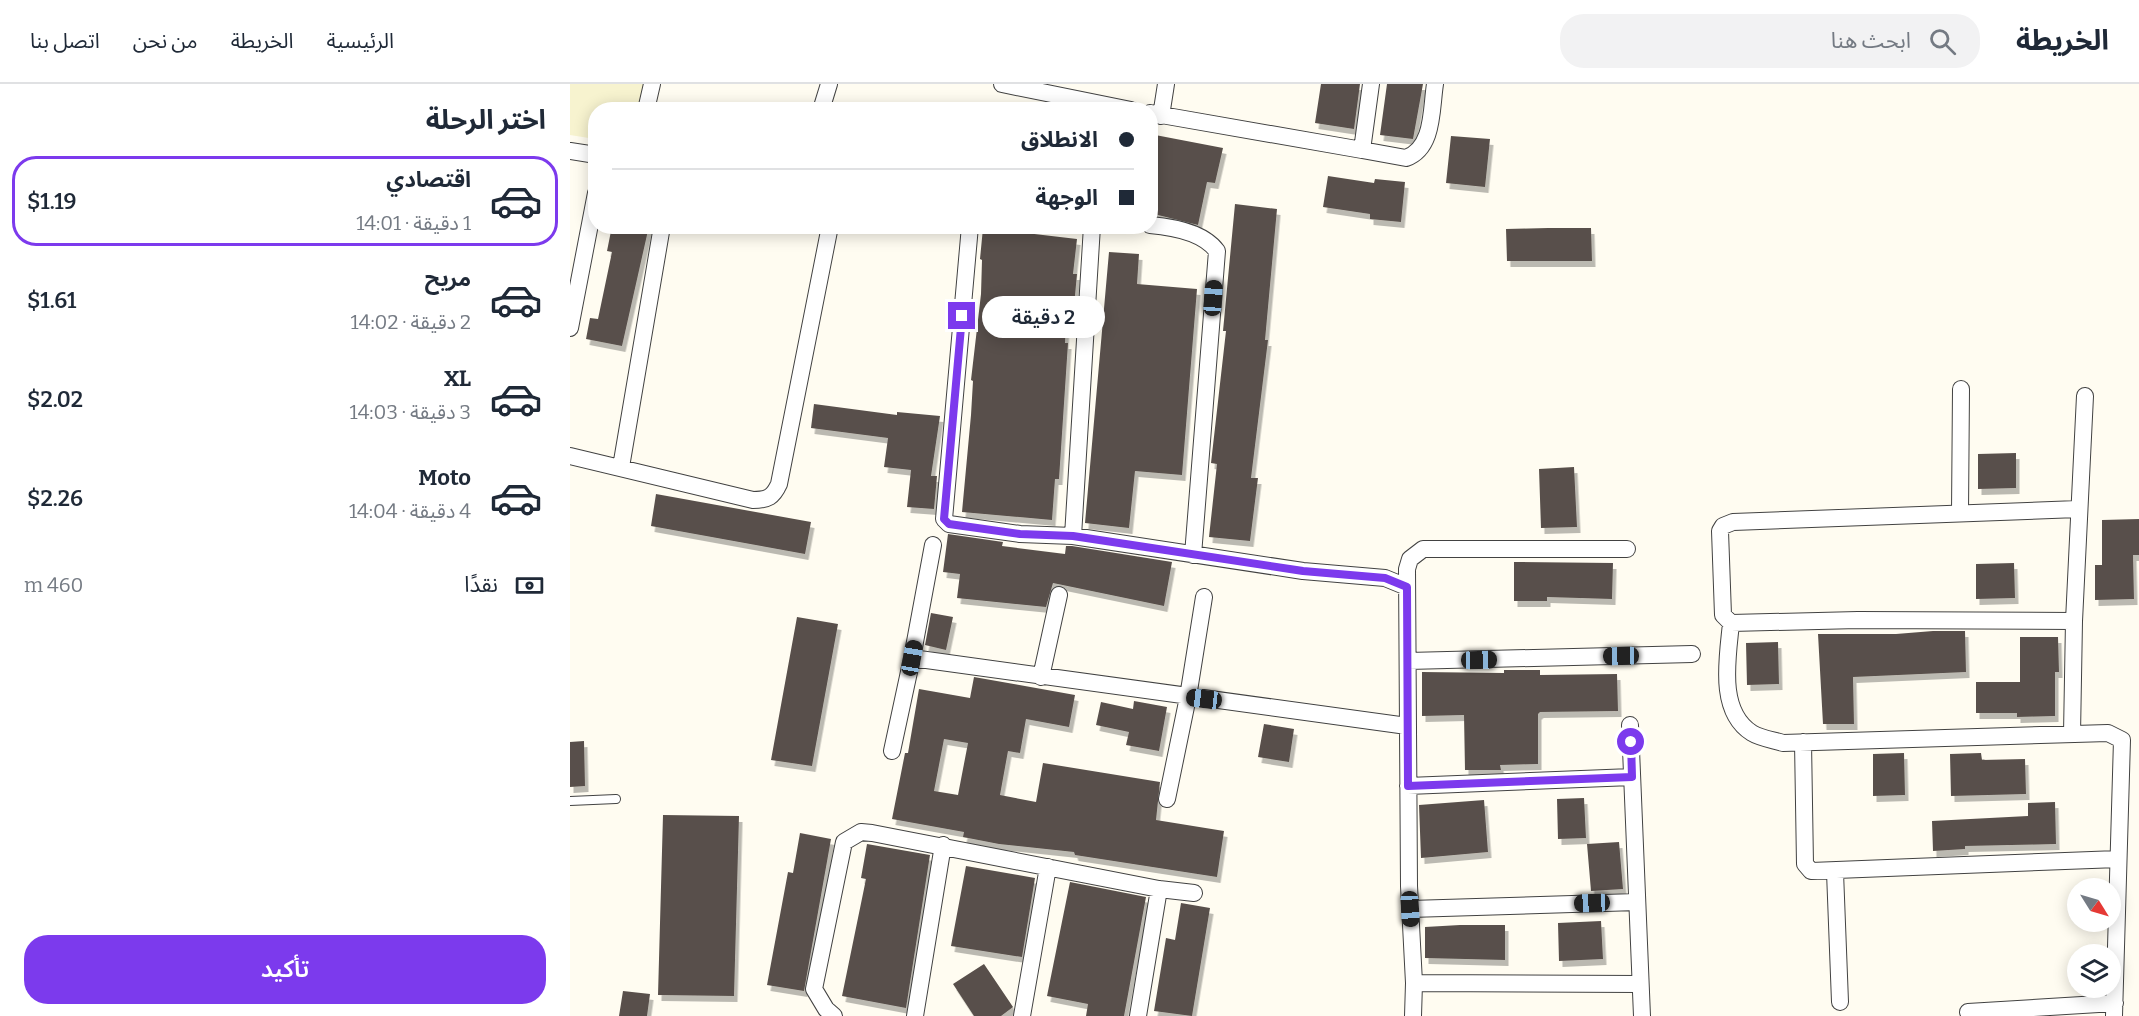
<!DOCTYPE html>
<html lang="ar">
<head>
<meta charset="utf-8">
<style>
	:root { --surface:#fff; --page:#f2f2f3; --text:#1f2937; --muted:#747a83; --line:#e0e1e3; --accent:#7c3aed }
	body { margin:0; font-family:Bitter,"Noto Sans Arabic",serif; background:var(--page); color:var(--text); direction:rtl; height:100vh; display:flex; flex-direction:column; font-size:22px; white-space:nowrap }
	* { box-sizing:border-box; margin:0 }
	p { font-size:20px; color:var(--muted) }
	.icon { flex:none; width:33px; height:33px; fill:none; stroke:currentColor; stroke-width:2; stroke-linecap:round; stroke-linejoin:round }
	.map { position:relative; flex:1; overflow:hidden; direction:ltr }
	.panel { display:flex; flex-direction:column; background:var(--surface); width:570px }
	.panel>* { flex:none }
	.guide { position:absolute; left:18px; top:18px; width:570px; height:132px; border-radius:24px; box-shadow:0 3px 15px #0003; direction:rtl; display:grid; align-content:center; height:132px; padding:0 24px; background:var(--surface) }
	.needle { width:39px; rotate:127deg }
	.controls { position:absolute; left:1497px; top:794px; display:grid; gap:12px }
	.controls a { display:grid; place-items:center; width:54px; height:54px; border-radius:50%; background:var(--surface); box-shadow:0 3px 15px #0003; font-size:30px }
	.end { position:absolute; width:27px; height:27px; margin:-14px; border:8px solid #7c3aed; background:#fff; box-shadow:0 0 0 3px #fff }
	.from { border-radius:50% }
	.bubble { position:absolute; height:42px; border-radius:21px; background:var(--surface); box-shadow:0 3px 15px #0003; font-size:20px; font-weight:600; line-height:42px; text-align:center; direction:rtl }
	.car { position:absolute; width:18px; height:36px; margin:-18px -9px; border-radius:8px; box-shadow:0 0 4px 2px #0007; background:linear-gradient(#222 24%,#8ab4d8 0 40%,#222 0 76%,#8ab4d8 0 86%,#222 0) }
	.guide b { display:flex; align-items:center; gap:21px; height:57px; font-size:22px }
	.guide b+b { border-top:2px solid var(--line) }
	.guide i { width:15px; height:15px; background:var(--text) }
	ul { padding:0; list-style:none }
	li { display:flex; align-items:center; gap:18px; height:90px; margin:0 12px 9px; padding:0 12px; border:3px solid transparent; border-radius:24px }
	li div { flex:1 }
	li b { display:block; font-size:22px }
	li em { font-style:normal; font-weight:600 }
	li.on { border-color:var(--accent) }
	li>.icon { width:54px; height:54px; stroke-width:1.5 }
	h2 { padding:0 24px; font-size:27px; line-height:72px }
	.pay { display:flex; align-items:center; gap:15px; height:66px; padding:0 24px; font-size:22px }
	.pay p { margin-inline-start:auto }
	.primary-button { display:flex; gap:12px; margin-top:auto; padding:12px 24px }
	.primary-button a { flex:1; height:69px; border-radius:24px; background:var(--accent); color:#fff; font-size:24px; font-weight:600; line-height:69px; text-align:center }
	header { display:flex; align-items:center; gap:36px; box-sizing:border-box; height:84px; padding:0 30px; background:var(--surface); border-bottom:2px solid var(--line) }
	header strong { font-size:28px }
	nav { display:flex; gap:33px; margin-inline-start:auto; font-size:21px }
	.search { width:420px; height:54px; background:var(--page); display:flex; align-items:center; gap:15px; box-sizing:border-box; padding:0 21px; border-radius:24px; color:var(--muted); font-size:22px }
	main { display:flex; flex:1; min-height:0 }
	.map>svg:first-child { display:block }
	.farmland { fill:#f7f3cf }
	.building { fill:#59504b; fill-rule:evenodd; filter:url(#shadow) }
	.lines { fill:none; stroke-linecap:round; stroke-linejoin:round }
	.lane-casing { stroke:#424242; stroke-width:10 }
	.street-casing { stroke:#424242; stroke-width:18 }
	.lane { stroke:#fff; stroke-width:8 }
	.street { stroke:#fff; stroke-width:16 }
	.route { stroke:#7c3aed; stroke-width:8 }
</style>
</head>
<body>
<header>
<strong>الخريطة</strong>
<div class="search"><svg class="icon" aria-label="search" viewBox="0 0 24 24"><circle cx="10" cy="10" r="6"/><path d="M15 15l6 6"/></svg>ابحث هنا</div>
<nav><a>الرئيسية</a><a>الخريطة</a><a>من نحن</a><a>اتصل بنا</a></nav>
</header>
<main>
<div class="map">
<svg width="1569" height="932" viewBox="0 0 1569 932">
	<defs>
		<filter id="shadow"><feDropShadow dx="3.5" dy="6" stdDeviation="0" flood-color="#0004"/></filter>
	</defs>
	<rect width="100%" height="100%" fill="#fffcf1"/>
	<path class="farmland" d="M0 0H74L68 25 26 26 25 55 0 51Z"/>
	<path class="building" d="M751 0H790L784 45 745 39Z
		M817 0H853L843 55 810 51Z
		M580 50 653 64 645 99 637 98 628 141 580 129Z
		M881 52 920 55 915 103 876 99Z
		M758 92 804 99 805 95 835 98 831 138 800 135V130L753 123Z
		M665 120 707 125 695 256H698L681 394H688L680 457 639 453 647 380 641 379 656 247H653Z
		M42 142H79L52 262 16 255 20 234 28 235 42 168 37 167Z
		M413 144 507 155 503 190H507L504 222 497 221 495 259H498L489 395H485L482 436 392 428 401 331 403 297 401 296 411 210 412 176 410 175Z
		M978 144H1021L1022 177H937L936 145Z
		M539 168 569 170 567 200 627 205 612 391 565 387 559 444 515 439Z
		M244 320 327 331V328L370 332 361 392H367L364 425 337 423 341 386 314 383 318 354 241 344Z
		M1446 369V404L1408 405V370Z
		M1004 383 1007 443 971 444 969 385Z
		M86 410 241 438 235 470 81 442Z
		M1569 435V471H1563L1564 515 1525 516V481H1532V436Z
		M378 450 433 458 432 462 495 470 496 462H502L602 478 594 522 483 499 476 523 387 514 390 490 373 488Z
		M944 478 1043 479 1042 515 977 513V517H944Z
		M1444 479 1445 514 1406 515V480Z
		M361 529 383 533 376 566 355 561Z
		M227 533 268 540 242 682 201 676Z
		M1363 547H1395L1396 588 1283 593 1284 640H1253L1248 550H1326Z
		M1450 553H1488L1489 588H1485V632L1447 633V629H1406V598H1450Z
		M1208 558 1209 600 1177 601 1176 559Z
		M934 586H970V591L1047 590 1048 627 970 628 968 630V680L930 681 931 686H895L894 631 852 632V588L934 589Z
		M404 593 505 611 499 643 456 635 450 669 438 667 430 711 466 718 473 679 590 698 586 736 654 747 647 793 505 771 504 768 429 760 393 753 394 748 322 735 335 669H338L349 605 400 614ZM374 655 398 659 388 711 364 707Z
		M564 617 597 623 589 667 556 661 559 648 526 641 531 618 563 625Z
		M694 640 724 645 719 678 688 673Z
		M14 657 15 702 0 703V658Z
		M1334 669 1335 711 1303 712V670Z
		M1411 669 1412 676 1455 675 1456 710 1381 712 1380 670Z
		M1014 714 1016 754 988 755 987 715Z
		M914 716 918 768 851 774 849 721Z
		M1485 718 1486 760 1395 762V765L1363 767 1362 737 1458 732V719Z
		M93 731 169 732 164 912 88 911Z
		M230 749 261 755 234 907 197 901 218 788 223 789Z
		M1049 758 1053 805 1021 807 1017 760Z
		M297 760 360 771 336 924 272 912 296 795 291 794Z
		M396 782 465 794 452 873 381 862Z
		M500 798 576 813 554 932H516L518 920 477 912Z
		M611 819 640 824 622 932 584 927 596 854 605 856Z
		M1031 837 1033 875 989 877 988 839Z
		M890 841H935V876L855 874V843Z
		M414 880 443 923 431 932H404L383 900Z
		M53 907 80 910 77 932H49Z"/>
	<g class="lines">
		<defs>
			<path id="lane" d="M0 717 46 715"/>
			<path id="street" d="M432 0 561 26
				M76 26 82 0
				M251 26 259 0
				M580 29 792 66 801 0
				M591 32 596 0
				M792 66 836 74C864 64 861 25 865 0
				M0 67 26 71
				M580 141C603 143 633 148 647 167L623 471
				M400 142 374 435 379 440 450 450 503 452 733 487 815 494 837 503
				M0 244 26 109
				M0 372 183 416C198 416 203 413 209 400L260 142
				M51 383 92 142
				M1390 428 1391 305
				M503 452 522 142
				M363 461 342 574 837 642
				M1504 537 1288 536 1161 539 1153 531 1150 447 1153 442 1163 438 1508 425
				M1161 539C1158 572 1147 627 1182 649 1190 654 1203 656 1213 659L1538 649 1552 656 1544 932
				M838 577 1122 570
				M471 593 489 511
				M1060 641 1072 932
				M1502 650 1504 537 1515 312
				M1233 658 1235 780 1241 787 1548 775
				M322 667 342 574
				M838 702 1062 693
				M597 715 618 613 634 513
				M1265 788 1270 918
				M840 825 1067 818
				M844 899 1070 900
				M1398 928 1545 919
				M264 932 256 925 244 905 274 758 291 748 302 749 589 805 624 809
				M345 932 373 761
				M452 932 478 783
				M568 932 589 805
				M843 932 844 899 839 802 837 485 840 475 853 465H1057"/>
		</defs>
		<use href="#lane" class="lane-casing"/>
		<use href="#street" class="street-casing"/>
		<use href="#lane" class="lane"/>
		<use href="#street" class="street"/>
	</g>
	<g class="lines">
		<path class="route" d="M392 232 374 435 379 440 450 450 503 452 733 487 815 494 837 503 838 702 1062 693 1061 658"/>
	</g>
</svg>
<div class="controls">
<a><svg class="needle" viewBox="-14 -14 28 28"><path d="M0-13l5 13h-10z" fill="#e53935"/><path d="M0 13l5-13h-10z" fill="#747a83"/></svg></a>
<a><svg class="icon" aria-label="layers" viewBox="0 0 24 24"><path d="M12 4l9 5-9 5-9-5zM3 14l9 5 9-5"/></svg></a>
</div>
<i class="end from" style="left:1061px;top:658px"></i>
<i class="end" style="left:392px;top:232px"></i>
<div class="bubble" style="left:412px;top:212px;width:123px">2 دقيقة</div>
<i class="car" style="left:643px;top:214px;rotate:4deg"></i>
<i class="car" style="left:1051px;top:572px;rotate:269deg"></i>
<i class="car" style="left:342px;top:574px;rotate:10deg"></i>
<i class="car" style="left:909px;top:576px;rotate:89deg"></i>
<i class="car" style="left:634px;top:615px;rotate:277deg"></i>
<i class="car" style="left:1022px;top:819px;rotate:268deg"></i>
<i class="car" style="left:840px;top:825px;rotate:177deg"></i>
<div class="guide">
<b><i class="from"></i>الانطلاق</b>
<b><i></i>الوجهة</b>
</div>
</div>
<section class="panel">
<h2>اختر الرحلة</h2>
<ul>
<li class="on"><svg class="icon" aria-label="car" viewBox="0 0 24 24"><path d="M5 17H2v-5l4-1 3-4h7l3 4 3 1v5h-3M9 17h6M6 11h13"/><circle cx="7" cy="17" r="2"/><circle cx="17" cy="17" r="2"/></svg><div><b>اقتصادي</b><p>1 دقيقة · 14:01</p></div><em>$1.19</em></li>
<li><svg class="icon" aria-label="car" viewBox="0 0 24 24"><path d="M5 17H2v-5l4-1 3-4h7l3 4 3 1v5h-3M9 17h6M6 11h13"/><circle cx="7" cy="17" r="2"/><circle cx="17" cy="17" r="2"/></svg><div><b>مريح</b><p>2 دقيقة · 14:02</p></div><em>$1.61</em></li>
<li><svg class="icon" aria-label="car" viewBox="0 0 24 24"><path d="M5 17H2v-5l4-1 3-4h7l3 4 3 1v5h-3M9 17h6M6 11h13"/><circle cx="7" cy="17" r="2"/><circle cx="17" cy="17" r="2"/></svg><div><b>XL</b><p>3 دقيقة · 14:03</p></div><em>$2.02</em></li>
<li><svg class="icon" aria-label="car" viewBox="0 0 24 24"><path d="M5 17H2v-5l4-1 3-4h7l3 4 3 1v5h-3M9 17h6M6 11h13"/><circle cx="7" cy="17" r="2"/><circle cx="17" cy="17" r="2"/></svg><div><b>Moto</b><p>4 دقيقة · 14:04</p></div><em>$2.26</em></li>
</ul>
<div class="pay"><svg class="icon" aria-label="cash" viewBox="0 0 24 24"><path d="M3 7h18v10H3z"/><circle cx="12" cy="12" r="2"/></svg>نقدًا<p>460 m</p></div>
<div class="primary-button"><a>تأكيد</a></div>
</section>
</main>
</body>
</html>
